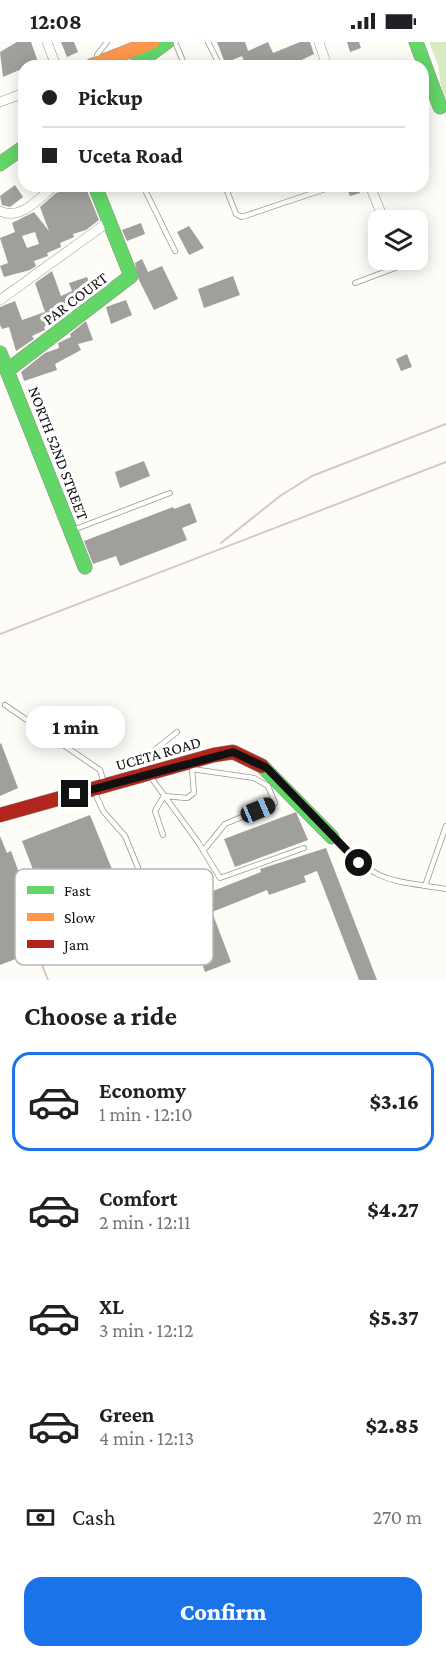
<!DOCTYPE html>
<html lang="en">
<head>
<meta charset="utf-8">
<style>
	:root { --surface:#fff; --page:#f6f6f6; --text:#202124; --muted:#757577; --line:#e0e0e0; --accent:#1a73e8 }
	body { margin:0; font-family:"Crimson Pro",serif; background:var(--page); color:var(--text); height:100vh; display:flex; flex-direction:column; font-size:22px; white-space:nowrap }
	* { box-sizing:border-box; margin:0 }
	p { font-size:20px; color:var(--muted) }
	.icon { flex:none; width:33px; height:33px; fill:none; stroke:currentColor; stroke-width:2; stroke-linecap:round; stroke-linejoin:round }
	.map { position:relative; height:938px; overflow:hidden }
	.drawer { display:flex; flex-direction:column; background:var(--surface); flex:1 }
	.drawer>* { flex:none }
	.banner { position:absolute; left:18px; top:18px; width:411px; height:132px; border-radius:18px; box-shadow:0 3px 15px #0003; display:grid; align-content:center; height:132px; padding:0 24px; background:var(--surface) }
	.fabs { position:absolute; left:368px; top:168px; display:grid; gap:12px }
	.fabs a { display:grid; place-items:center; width:60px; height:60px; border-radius:12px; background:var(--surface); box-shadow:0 3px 15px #0003; font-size:30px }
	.end { position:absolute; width:27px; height:27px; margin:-14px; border:8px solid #111; background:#fff; box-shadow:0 0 0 3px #fff }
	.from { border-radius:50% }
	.bubble { position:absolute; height:42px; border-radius:18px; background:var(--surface); box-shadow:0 3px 15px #0003; font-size:20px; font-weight:800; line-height:42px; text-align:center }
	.car { position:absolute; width:18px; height:36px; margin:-18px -9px; border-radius:8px; box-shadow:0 0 4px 2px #0007; background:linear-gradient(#222 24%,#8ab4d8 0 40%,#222 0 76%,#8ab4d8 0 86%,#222 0) }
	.banner b { display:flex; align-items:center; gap:21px; height:57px; font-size:22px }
	.banner b+b { border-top:2px solid var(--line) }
	.banner i { width:15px; height:15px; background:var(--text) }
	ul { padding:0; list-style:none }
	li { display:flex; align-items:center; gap:18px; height:99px; margin:0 12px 9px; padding:0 12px; border:3px solid transparent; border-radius:18px }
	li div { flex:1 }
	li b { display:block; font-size:22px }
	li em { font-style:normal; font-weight:800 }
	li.current { border-color:var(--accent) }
	li>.icon { width:54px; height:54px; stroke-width:1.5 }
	h2 { padding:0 24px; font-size:27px; line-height:72px }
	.pay { display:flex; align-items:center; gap:15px; height:66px; padding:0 24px; font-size:22px }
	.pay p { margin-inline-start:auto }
	.cta { display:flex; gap:12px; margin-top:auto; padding:12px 24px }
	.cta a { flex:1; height:69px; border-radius:18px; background:var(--accent); color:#fff; font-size:24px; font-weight:800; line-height:69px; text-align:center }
	.status { display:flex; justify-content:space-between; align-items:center; height:42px; padding:0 30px; background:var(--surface); direction:ltr }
	.status svg { height:16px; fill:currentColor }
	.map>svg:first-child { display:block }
	.forest { fill:#d8eac5 }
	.building { fill:#a19f9c; fill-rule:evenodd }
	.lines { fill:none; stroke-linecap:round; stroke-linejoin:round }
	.lane-casing { stroke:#979795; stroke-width:6 }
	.street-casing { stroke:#979795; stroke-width:10 }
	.fast-casing { stroke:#8e8d8b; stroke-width:15 }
	.slow-casing { stroke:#8e8d8b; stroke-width:15 }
	.jam-casing { stroke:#8e8d8b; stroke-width:15 }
	.lane { stroke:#fffffe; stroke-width:4.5 }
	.street { stroke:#fffffe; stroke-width:9 }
	.fast { stroke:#63d668; stroke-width:14 }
	.slow { stroke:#ff974d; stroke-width:14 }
	.jam { stroke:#b3261e; stroke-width:14 }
	.rail { stroke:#d9c6c7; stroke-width:2 }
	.route { stroke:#111; stroke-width:8 }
	.labels { text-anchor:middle; stroke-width:6; stroke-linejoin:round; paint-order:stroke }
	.street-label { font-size:16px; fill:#111; stroke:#fff }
	.key { fill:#fff; stroke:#b8b8b8; stroke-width:1.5 }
	.key-label { font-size:16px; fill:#111 }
</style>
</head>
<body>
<div class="status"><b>12:08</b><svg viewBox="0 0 49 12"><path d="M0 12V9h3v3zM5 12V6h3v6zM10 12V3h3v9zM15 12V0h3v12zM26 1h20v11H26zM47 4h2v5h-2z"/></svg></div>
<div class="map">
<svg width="446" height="938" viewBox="0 0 446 938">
	<rect width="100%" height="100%" fill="#fdfcf7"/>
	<path class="forest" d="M429 0H446V77L438 23Z"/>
	<path class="building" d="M17 0H31L38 20 3 35 0 10Z
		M61 0H74L78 10 67 15Z
		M217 0H245L248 9 268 0 273 11 300 0H310L314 12 289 24H278L276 18 260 24H246L242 14 225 21Z
		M347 0H359L361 6 350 10Z
		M15 143 23 155 10 165 2 163 0 154Z
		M64 144H85L99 178 86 188 73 192 74 195 60 201 61 205 47 211 48 214 34 219 36 224 30 228 4 235 0 224 8 221 0 196 15 190 12 181 34 170 49 189 40 165 56 151 65 148ZM35 190 39 202 27 206 22 194Z
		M346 144H357L360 151 350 154Z
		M141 181 145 192 127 199 122 188Z
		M189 184 204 206 189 213 177 190Z
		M142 217 148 230 162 224 178 257 154 268 139 238 135 221Z
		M52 229 61 254 72 249 69 241 87 235 94 251 81 257 82 260 79 263 67 266 69 270 44 285 45 288 32 294 34 297 16 309 9 285 2 287 0 283V265L15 259 22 278 45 270 35 241Z
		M233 234 240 253 204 266 198 247Z
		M126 258 132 273 111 282 106 265Z
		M86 279 93 298 78 302 81 308 55 322 57 328 24 339 21 330 45 311 59 306 58 301 71 295 70 292Z
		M407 312 412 325 401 329 396 317Z
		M144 419 150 434 120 446 115 430Z
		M190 461 197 480 182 486 187 498 120 524 116 514 93 522 84 499 173 465 174 467Z
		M1 701 18 746 0 754V702Z
		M296 770 308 798 235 825 224 797Z
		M90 773 131 874H129L138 898 74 921 69 910 65 911 22 799Z
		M0 794 7 811 11 809 35 874 32 875 44 906 0 923Z
		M326 806 377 938H359L317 829 304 834 306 840 269 853 267 848 212 870 231 920 205 930 180 862 261 830 260 827Z"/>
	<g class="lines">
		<defs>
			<path id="lane" d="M175 0 185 24
				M208 0 220 24
				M97 18V13L107 0
				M143 144 175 209
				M225 144 236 172 242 175 334 144
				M355 241 395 226 399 223 398 218
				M73 488 170 451
				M5 663 100 728 104 741
				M191 720 192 727 254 736 268 744 275 761 225 782 203 809
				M138 731 136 723 177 690
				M150 734 198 800 220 836 304 806
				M94 749 103 769 125 794 157 872
				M163 793 155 769 164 754 187 756 194 751 192 727
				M334 797C380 842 385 837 446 847
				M425 844 446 784"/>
			<path id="street" d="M47 0 56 24
				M319 0 327 24
				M0 60 24 51
				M370 144 384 178
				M0 169C21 179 38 157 54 144
				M0 258 111 178"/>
			<path id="fast" d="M416 0 440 65
				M134 24 167 0
				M0 122 24 105
				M0 311 85 525
				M8 328 131 234 95 144
				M262 724 332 795"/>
			<path id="slow" d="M91 24 152 0"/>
			<path id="jam" d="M0 773 214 713 233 710 262 724"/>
		</defs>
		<use href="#lane" class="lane-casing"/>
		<use href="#street" class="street-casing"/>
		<use href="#fast" class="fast-casing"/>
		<use href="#slow" class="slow-casing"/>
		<use href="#jam" class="jam-casing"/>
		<use href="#lane" class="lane"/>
		<use href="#street" class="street"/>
		<use href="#fast" class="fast"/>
		<use href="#slow" class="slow"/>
		<use href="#jam" class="jam"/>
		<path class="rail" d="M221 501 280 454 312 434 446 382
			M0 592 446 420
			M42 923 48 938"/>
	</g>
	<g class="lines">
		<path class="route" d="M75 752 233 710 267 726 359 821"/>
	</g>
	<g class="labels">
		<g class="street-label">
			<text transform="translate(75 256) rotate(-37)" y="6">PAR COURT</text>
			<text transform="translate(59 411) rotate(69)" y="6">NORTH 52ND STREET</text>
			<text transform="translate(158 711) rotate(-16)" y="6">UCETA ROAD</text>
		</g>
	</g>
	<rect x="15" y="827" width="198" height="96" rx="9" class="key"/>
	<rect x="27" y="844" width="27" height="8" fill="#63d668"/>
	<rect x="27" y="871" width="27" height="8" fill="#ff974d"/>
	<rect x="27" y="898" width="27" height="8" fill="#b3261e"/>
	<g class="key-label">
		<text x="64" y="854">Fast</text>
		<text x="64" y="881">Slow</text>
		<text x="64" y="908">Jam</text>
	</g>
</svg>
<div class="fabs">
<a><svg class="icon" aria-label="layers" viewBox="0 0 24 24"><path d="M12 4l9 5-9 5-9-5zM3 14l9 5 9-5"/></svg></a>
</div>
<i class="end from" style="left:359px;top:821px"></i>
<i class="end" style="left:75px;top:752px"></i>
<div class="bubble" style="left:26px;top:664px;width:99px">1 min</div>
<i class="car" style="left:258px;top:768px;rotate:67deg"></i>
<div class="banner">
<b><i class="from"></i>Pickup</b>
<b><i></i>Uceta Road</b>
</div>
</div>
<section class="drawer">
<h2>Choose a ride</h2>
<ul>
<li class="current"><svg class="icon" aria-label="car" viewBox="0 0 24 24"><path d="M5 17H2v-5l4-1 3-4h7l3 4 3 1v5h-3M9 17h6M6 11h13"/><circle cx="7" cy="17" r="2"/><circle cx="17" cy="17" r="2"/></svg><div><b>Economy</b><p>1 min · 12:10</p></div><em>$3.16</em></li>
<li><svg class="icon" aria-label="car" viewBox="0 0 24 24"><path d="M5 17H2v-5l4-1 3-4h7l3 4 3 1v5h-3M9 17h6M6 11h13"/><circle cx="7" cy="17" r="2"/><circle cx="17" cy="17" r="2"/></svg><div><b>Comfort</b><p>2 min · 12:11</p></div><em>$4.27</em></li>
<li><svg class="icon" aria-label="car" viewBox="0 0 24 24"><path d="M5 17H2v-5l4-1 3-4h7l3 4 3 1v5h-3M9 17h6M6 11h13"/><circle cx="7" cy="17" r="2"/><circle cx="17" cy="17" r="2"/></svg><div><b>XL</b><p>3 min · 12:12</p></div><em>$5.37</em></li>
<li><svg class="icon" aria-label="car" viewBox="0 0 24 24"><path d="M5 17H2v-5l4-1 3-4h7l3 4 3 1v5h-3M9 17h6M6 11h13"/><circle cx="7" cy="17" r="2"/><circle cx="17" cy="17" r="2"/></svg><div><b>Green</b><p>4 min · 12:13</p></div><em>$2.85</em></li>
</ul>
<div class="pay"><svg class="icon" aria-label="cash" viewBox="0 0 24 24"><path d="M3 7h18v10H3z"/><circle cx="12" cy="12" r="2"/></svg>Cash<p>270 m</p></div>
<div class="cta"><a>Confirm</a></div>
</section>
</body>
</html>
